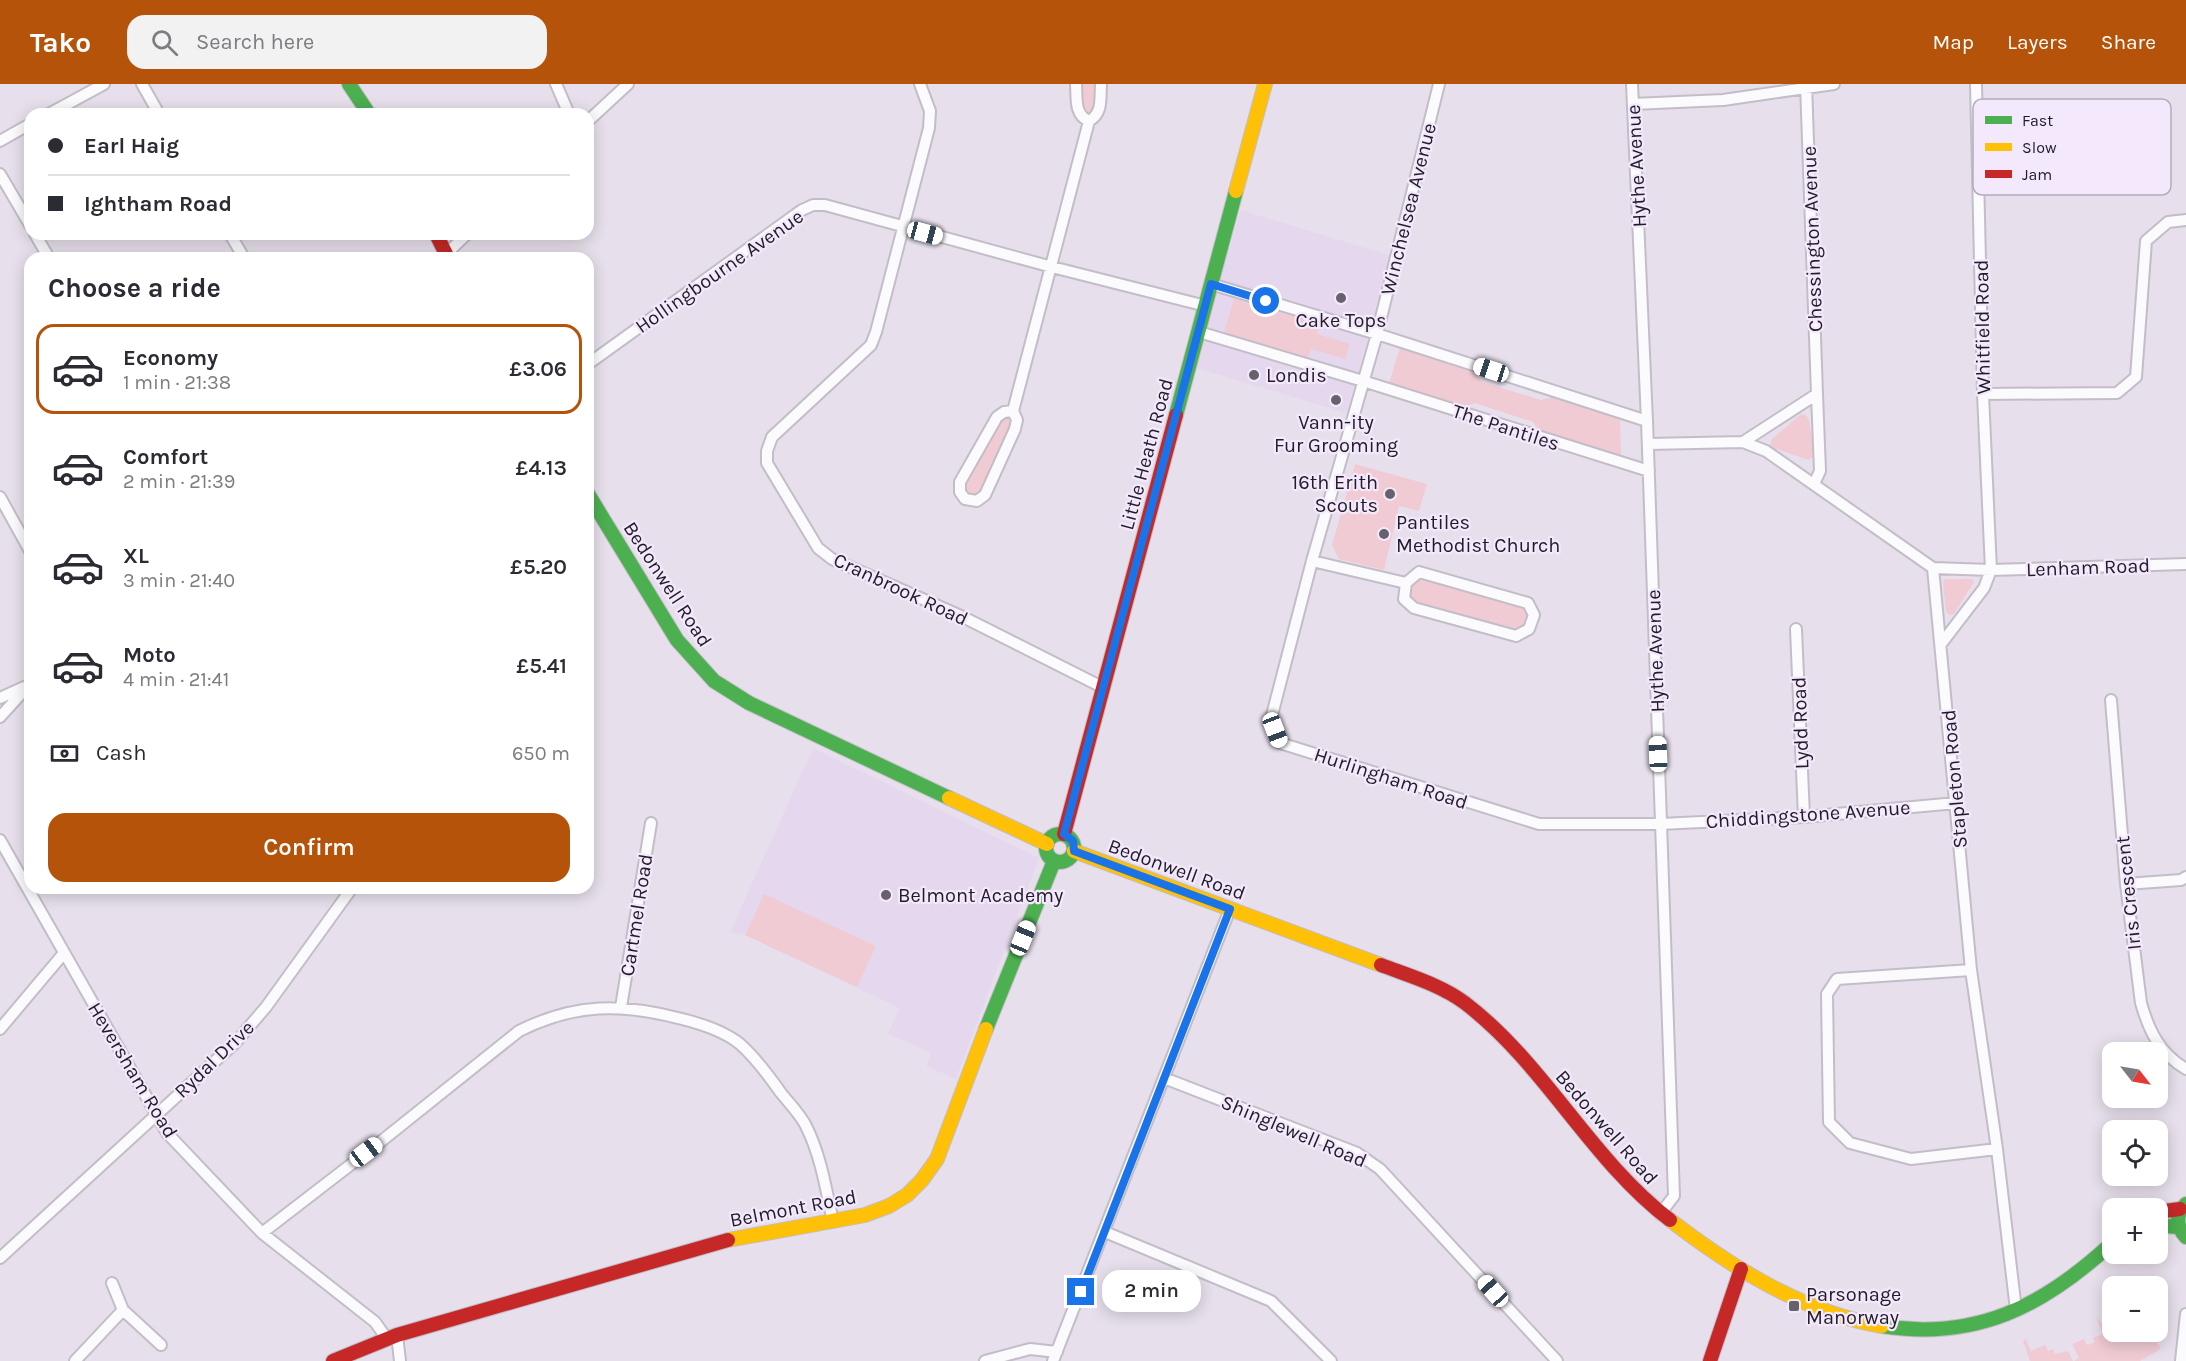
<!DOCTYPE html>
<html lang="en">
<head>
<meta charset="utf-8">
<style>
	:root { --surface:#fff; --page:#f2f2f3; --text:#2b2b33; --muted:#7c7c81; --line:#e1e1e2; --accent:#b45309 }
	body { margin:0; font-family:Karla,sans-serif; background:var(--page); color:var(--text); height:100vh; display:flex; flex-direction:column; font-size:22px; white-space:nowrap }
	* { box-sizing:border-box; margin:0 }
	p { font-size:20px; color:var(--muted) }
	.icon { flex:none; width:33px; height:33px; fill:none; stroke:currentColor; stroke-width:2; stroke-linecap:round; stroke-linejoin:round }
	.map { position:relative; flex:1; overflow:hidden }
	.side { position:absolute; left:24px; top:168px; width:570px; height:642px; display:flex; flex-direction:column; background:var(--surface); border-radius:18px; box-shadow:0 3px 15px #0003 }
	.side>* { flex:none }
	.banner { position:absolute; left:24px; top:24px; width:570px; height:132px; border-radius:18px; box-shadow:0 3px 15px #0003; display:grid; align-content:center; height:132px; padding:0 24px; background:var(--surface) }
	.needle { width:39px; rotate:121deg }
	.tools { position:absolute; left:2102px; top:958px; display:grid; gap:12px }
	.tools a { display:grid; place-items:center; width:66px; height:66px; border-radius:12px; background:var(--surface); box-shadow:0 3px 15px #0003; font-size:30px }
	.end { position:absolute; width:27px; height:27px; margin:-14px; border:8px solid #1a73e8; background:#fff; box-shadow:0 0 0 3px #fff }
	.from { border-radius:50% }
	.bubble { position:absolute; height:42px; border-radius:18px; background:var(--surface); box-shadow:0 3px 15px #0003; font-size:20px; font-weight:600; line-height:42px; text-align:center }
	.car { position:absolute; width:18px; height:36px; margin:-18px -9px; border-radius:8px; box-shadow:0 0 4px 2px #0007; background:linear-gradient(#fff 24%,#345 0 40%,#fff 0 76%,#345 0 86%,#fff 0) }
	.banner b { display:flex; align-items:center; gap:21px; height:57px; font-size:22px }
	.banner b+b { border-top:2px solid var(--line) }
	.banner i { width:15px; height:15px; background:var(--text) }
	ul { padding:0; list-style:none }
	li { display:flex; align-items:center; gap:18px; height:90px; margin:0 12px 9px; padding:0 12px; border:3px solid transparent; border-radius:18px }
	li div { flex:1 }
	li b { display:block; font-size:22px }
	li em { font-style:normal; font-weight:600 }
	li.current { border-color:var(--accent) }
	li>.icon { width:54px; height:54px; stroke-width:1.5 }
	h2 { padding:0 24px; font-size:27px; line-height:72px }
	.pay { display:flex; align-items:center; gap:15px; height:66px; padding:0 24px; font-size:22px }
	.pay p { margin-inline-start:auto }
	.action { display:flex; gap:12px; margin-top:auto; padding:12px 24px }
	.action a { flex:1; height:69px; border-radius:18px; background:var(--accent); color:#fff; font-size:24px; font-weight:600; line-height:69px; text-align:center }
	header { display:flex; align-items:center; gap:36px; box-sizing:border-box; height:84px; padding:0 30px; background:var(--accent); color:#fff }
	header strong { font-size:28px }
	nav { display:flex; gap:33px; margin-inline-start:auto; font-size:21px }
	.search { width:420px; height:54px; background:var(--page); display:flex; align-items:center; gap:15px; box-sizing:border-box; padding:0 21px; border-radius:18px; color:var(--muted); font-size:22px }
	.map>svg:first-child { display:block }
	.built { fill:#e5d8ee }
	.green { fill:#f0cbd3 }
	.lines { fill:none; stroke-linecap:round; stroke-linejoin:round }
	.street-casing { stroke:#c2bdc7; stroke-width:14 }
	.fast-casing { stroke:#c2bdc7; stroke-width:16 }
	.slow-casing { stroke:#c2bdc7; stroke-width:16 }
	.jam-casing { stroke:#c2bdc7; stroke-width:16 }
	.street { stroke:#fbfafc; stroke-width:10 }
	.fast { stroke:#4caf50; stroke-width:14 }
	.slow { stroke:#ffc107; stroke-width:14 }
	.jam { stroke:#c62828; stroke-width:14 }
	.route { stroke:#1a73e8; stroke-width:8 }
	.poi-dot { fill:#66616b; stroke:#f3e8fc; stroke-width:2 }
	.labels { text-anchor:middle; stroke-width:4.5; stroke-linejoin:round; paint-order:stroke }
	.street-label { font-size:20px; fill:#211c25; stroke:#f3e8fc }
	.poi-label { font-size:20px; fill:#211c25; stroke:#f3e8fc; text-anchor:start }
	.key { fill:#f3e8fc; stroke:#b4abbc; stroke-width:1.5 }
	.key-label { font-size:16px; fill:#211c25 }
</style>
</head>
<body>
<header>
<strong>Tako</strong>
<div class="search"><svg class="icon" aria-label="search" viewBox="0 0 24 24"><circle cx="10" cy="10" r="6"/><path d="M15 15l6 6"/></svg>Search here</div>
<nav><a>Map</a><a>Layers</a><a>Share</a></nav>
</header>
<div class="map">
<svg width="2186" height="1277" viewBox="0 0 2186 1277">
	<rect width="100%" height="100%" fill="#e7e0ec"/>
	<path class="built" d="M1241 126 1392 172 1346 329 1193 283Z
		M813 664 1039 774 956 995 926 982 931 969 888 950 899 924 745 851 730 848Z"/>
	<path class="green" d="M1080 0H1096L1095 26 1092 32 1082 29Z
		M1234 215 1319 240 1317 250 1350 260 1345 275 1311 265 1308 274 1224 249Z
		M1400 264 1474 289 1482 298 1541 316 1552 313 1620 335 1621 371 1539 346 1533 338 1475 319 1464 323 1389 299Z
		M1801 330 1806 331 1809 336 1815 371 1809 376 1773 364 1770 361 1771 356Z
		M1004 334H1009L1012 342 979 411 973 413 965 407 964 402 1000 336Z
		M1355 380 1427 400 1419 427 1399 422 1384 486 1339 475 1332 461Z
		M1419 488 1528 519 1529 545 1516 552 1414 524 1404 515 1406 499Z
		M1944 495H1972L1974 498 1954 530 1950 531 1946 528 1943 499Z
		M764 810 876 862 857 903 745 851Z
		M2097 1233 2107 1247 2109 1245 2107 1242 2112 1238V1248H2152L2161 1265 2140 1277H2074L2079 1274 2072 1260 2084 1255 2087 1261 2095 1258 2093 1254 2102 1250Z
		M2026 1255 2031 1267 2045 1261 2048 1267 2053 1265 2055 1270 2068 1267 2073 1277H2030L2023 1257Z"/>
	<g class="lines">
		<defs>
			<path id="street" d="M142 0 159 30
				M556 0 569 30
				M920 0 930 27 929 44 876 248 871 261 772 353 767 367V379L818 464 832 475 963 533 1102 603
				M1076 0C1077 14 1074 31 1089 37
				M1439 0 1377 250 1312 477 1271 635 1280 659 1539 740H1660L1804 733 1956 719
				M1632 0 1647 337 1674 1112 1660 1130
				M1633 20 1723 16 1834 0
				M49 30 104 0
				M588 37 628 0
				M0 57 30 40
				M0 90 30 141
				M35 150 49 174
				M230 150 244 174
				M446 170 467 150
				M1211 200 1377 250 1647 337
				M1199 248 1363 297 1649 387
				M588 280 802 126 813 121H825L1052 183 1206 222
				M1983 310 2117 309 2136 293 2146 157 2168 138 2186 136
				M1013 327 1004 328 997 333 960 398V408L965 415 977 417 985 411 1015 345 1017 336 1013 327 1089 37C1103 29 1100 15 1101 0
				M1743 358 1817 310 1806 0
				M1648 360 1743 358 1766 367 1933 484 1971 886 1997 1065 2016 1226
				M1814 400 1820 387 1817 310
				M0 413 30 467
				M1312 477 1406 499
				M1933 484 1991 486 2186 480
				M1419 488 1528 519 1534 531 1529 545 1516 552 1414 524 1404 515 1406 499Z
				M1796 545 1804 733
				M1941 560 1984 504 1991 486 1983 310 1976 0
				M0 614 24 603
				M2111 616 2126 800 2141 919C2149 947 2160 970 2186 985
				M0 633 30 600
				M0 756 167 1049 262 1149 375 1238 387 1255
				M2126 800 2181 796 2186 793
				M1971 886 1837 895 1827 910 1829 1038 1850 1059 1911 1075 1997 1065
				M621 923 651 739
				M0 945 64 869
				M1164 994 1357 1069 1380 1085 1557 1277
				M1105 1148 1271 1217 1331 1277
				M262 1149 384 1055 519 947C575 919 622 919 682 935 702 940 724 947 740 960 756 974 769 992 781 1009 789 1019 800 1030 806 1042 821 1072 826 1105 833 1138
				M0 1174 236 958 266 923 352 804
				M123 1226 161 1261
				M397 1251 400 1277
				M75 1277 123 1226 112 1199
				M985 1277 1030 1265 1057 1268
				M1053 1277 1230 825
				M2181 1277 2186 1230"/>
			<path id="fast" d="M349 0 369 30
				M1176 331 1236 107
				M588 410 677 556 714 597 749 619 949 714
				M1046 764a14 14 0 1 1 28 0a14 14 0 1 1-28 0Z
				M986 945 1054 777
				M2186 1120C2175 1131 2176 1142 2186 1153
				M2157 1141 2177 1143
				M1882 1242C1976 1257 2044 1222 2112 1159"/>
			<path id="slow" d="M1236 107 1265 0
				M949 714 1047 760
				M1074 767 1381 881
				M1670 1136C1731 1183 1804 1229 1882 1242
				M728 1156 865 1131 889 1122 907 1111 922 1096 937 1075 986 945"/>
			<path id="jam" d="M436 150 448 174
				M1064 750 1176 331
				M1381 881C1410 892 1441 901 1465 919 1545 980 1590 1075 1670 1136
				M2157 1128 2180 1125
				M333 1277 397 1251 728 1156
				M1710 1277 1741 1185"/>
		</defs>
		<use href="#street" class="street-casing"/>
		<use href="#fast" class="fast-casing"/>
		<use href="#slow" class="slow-casing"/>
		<use href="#jam" class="jam-casing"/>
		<use href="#street" class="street"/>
		<use href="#fast" class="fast"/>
		<use href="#slow" class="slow"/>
		<use href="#jam" class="jam"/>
	</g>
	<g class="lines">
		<path class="route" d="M1081 1208 1230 825 1074 767 1073 757 1064 750 1211 200 1266 217"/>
	</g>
	<g class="poi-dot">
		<circle cx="1341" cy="214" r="6"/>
		<circle cx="1254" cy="291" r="6"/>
		<circle cx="1336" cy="316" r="6"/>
		<circle cx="1390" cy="410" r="6"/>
		<circle cx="1384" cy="450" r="6"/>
		<circle cx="886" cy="811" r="6"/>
		<rect x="1788" y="1216" width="12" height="12" rx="3"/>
	</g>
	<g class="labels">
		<g class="street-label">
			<text transform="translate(1636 82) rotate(-93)" y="7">Hythe Avenue</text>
			<text transform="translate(1408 125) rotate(-76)" y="7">Winchelsea Avenue</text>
			<text transform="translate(1812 155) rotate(-92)" y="7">Chessington Avenue</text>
			<text transform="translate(719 187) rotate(-35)" y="7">Hollingbourne Avenue</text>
			<text transform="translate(1982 243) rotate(-91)" y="7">Whitfield Road</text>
			<text transform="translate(1506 343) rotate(18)" y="7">The Pantiles</text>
			<text transform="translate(1146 370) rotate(-75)" y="7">Little Heath Road</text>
			<text transform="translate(2088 483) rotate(-2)" y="7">Lenham Road</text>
			<text transform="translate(668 500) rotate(57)" y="7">Bedonwell Road</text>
			<text transform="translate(901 505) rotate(25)" y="7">Cranbrook Road</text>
			<text transform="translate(1655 567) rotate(-92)" y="7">Hythe Avenue</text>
			<text transform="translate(1800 639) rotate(-92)" y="7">Lydd Road</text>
			<text transform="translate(1391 694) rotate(18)" y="7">Hurlingham Road</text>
			<text transform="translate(1954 695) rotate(-95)" y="7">Stapleton Road</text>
			<text transform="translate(1808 730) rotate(-4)" y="7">Chiddingstone Avenue</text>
			<text transform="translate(1177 785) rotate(20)" y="7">Bedonwell Road</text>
			<text transform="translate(2128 809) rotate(-96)" y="7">Iris Crescent</text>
			<text transform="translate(636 831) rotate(-81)" y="7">Cartmel Road</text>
			<text transform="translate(214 975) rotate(-44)" y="7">Rydal Drive</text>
			<text transform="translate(133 986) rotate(59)" y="7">Heversham Road</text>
			<text transform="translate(1607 1043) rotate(49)" y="7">Bedonwell Road</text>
			<text transform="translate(1294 1047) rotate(23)" y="7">Shinglewell Road</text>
			<text transform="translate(793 1124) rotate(-11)" y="7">Belmont Road</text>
		</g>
		<g class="poi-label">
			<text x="1341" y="243" text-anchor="middle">Cake Tops</text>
			<text x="1266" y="298">Londis</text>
			<text x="1336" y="345" text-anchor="middle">Vann-ity<tspan x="1336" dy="23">Fur Grooming</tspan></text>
			<text x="1378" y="405" text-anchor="end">16th Erith<tspan x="1378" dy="23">Scouts</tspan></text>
			<text x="1396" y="445">Pantiles<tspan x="1396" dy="23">Methodist Church</tspan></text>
			<text x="898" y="818">Belmont Academy</text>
			<text x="1806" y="1217">Parsonage<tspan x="1806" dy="23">Manorway</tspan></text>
		</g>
	</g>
	<rect x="1973" y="15" width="198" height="96" rx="9" class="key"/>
	<rect x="1985" y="32" width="27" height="8" fill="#4caf50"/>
	<rect x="1985" y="59" width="27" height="8" fill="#ffc107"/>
	<rect x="1985" y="86" width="27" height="8" fill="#c62828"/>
	<g class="key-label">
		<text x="2022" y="42">Fast</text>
		<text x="2022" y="69">Slow</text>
		<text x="2022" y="96">Jam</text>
	</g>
</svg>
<div class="tools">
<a><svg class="needle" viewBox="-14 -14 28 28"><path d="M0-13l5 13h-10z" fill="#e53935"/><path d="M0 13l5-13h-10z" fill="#7c7c81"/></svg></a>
<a><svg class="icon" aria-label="locate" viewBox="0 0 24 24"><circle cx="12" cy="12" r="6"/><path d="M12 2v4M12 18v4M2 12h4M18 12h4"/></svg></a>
<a>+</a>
<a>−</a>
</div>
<i class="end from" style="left:1266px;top:217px"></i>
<i class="end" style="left:1081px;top:1208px"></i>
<div class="bubble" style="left:1102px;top:1186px;width:99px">2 min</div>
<i class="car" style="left:925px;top:149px;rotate:105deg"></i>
<i class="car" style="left:1491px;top:286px;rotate:288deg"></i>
<i class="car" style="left:1275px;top:646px;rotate:159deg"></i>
<i class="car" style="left:1658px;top:670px;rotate:358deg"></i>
<i class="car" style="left:1023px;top:854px;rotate:22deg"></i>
<i class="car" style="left:366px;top:1068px;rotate:53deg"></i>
<i class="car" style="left:1493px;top:1207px;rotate:318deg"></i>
<div class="banner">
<b><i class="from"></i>Earl Haig</b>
<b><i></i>Ightham Road</b>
</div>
<section class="side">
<h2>Choose a ride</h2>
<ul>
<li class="current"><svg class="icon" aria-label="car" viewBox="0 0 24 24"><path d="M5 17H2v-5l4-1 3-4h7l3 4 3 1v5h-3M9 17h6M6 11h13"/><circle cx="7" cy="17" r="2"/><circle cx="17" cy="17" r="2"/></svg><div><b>Economy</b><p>1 min · 21:38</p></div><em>£3.06</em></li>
<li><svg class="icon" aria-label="car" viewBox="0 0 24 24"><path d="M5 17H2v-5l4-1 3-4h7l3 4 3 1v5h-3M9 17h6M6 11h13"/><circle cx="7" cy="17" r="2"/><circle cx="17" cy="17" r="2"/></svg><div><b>Comfort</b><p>2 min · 21:39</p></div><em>£4.13</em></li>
<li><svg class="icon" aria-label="car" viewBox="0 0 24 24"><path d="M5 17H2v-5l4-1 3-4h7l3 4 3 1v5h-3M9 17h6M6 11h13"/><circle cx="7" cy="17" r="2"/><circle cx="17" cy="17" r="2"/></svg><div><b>XL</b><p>3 min · 21:40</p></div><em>£5.20</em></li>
<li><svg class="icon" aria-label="car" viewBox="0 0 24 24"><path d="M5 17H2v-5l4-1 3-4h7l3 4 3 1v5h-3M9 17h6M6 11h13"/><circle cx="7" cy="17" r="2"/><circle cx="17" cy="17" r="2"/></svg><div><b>Moto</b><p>4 min · 21:41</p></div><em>£5.41</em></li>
</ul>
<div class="pay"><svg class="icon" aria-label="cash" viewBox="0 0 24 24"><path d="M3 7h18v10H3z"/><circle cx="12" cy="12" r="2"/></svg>Cash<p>650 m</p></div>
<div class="action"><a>Confirm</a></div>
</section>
</div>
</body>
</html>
